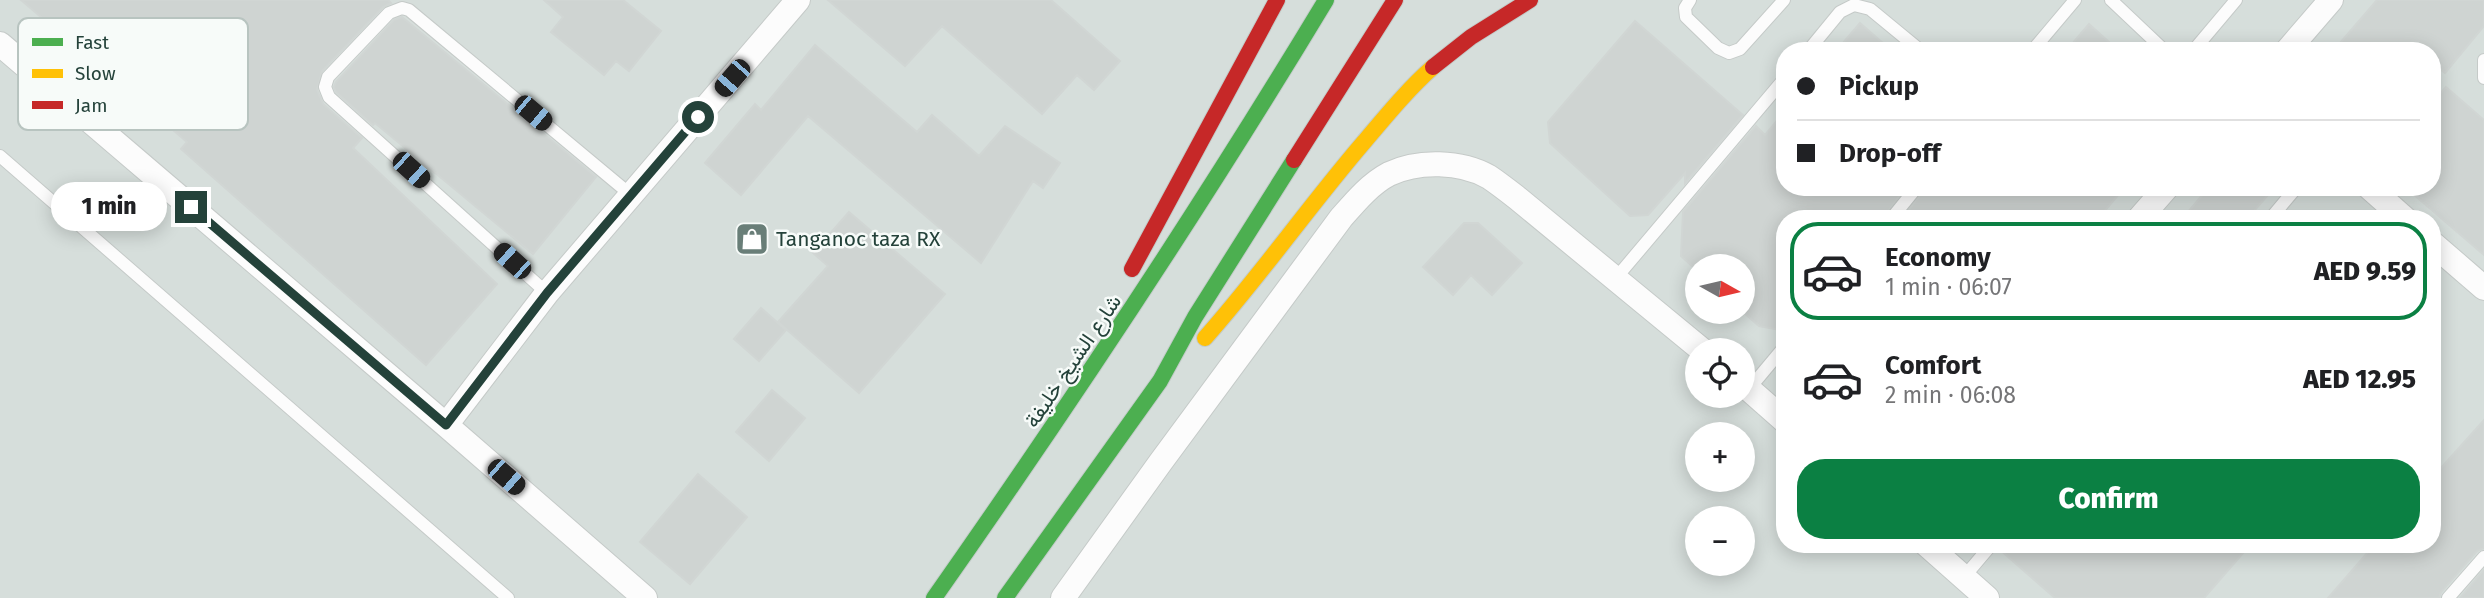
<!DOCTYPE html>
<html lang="en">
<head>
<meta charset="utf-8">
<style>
	:root { --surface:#fff; --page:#f6f6f6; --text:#202124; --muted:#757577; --line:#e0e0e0; --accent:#0b8043 }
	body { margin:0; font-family:"Fira Sans",Vazirmatn,sans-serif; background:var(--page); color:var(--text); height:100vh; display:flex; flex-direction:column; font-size:26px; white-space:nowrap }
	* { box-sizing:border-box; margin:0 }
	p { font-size:23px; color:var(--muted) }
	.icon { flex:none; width:38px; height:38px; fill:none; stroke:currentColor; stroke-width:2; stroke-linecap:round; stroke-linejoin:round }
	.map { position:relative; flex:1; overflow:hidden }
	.sheet { position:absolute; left:1776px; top:210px; width:665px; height:343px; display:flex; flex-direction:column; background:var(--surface); border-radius:28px; box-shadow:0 4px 18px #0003 }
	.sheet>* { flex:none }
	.top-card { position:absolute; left:1776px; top:42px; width:665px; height:154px; border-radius:28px; box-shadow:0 4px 18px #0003; display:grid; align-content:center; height:154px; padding:0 21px; background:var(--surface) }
	.needle { width:46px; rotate:98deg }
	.fabs { position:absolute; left:1685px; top:254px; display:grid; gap:14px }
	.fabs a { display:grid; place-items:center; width:70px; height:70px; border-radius:50%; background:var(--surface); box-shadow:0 4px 18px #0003; font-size:35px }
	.end { position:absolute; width:32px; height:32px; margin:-16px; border:9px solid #24423a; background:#fff; box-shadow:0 0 0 4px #fff }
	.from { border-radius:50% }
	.bubble { position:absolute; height:49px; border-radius:24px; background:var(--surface); box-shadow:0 4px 18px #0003; font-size:23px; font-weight:800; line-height:49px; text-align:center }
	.car { position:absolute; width:21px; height:42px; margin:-21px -10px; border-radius:9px; box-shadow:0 0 5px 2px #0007; background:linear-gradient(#222 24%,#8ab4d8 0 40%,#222 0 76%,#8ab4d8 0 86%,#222 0) }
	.top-card b { display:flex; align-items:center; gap:24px; height:66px; font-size:26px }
	.top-card b+b { border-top:2px solid var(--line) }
	.top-card i { width:18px; height:18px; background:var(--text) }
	ul { padding:12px 0 0; list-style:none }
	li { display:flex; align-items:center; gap:21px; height:98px; margin:0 14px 10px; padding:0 7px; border:4px solid transparent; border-radius:28px }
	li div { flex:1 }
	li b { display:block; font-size:26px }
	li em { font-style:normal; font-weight:800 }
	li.current { border-color:var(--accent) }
	li>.icon { width:63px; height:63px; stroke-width:1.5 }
	.button { display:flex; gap:14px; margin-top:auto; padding:14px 21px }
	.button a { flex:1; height:80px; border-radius:28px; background:var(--accent); color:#fff; font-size:28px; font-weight:800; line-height:80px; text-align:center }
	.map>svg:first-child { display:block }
	.built { fill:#d6dedb; fill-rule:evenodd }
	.building { fill:#cfd4d2; stroke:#d1d6d4; stroke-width:2 }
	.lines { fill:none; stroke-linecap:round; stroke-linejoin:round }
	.lane-casing { stroke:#c5cac8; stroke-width:14 }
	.street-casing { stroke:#c5cac8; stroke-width:26 }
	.fast-casing { stroke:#c3ccc9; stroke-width:18 }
	.slow-casing { stroke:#c3ccc9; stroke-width:18 }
	.jam-casing { stroke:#c3ccc9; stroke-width:18 }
	.lane { stroke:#fcfcfc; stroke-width:12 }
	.street { stroke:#fcfcfc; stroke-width:24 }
	.fast { stroke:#4caf50; stroke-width:16 }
	.slow { stroke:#ffc107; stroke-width:16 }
	.jam { stroke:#c62828; stroke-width:16 }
	.route { stroke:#24423a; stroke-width:9 }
	.labels { text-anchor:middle; stroke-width:5; stroke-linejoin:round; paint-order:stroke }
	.poi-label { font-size:21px; fill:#24423a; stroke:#f7fbf9; text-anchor:start }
	.street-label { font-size:21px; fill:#24423a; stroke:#f7fbf9 }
	.key { fill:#f7fbf9; stroke:#b8c4c0; stroke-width:2 }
	.key-label { font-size:19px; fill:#24423a }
</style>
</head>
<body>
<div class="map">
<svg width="2484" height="598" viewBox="0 0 2484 598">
	<rect width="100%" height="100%" fill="#e8edeb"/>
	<path class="built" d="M0 0H2484V598H0ZM1785 51H2432V187H1785ZM1785 219H2432V544H1785ZM1698 266H1743V312H1698ZM1698 350H1743V396H1698ZM1698 434H1743V480H1698ZM1698 518H1743V564H1698Z"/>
	<path class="building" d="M21 0H388L391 3 383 7 322 71 317 90 323 104 362 138 353 148 497 284 426 365 181 149 187 142Z
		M544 0H623L661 31 629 71 616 61 604 75 551 32 563 17Z
		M828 0H1051L1120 61 1094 90 1077 75 1042 114 942 26 905 66Z
		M2377 0H2484V26L2445 73 2432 62V51H2333Z
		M402 17 596 177 533 254 375 123 373 125 336 92 334 87 336 82 394 20Z
		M1635 21 1743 115 1685 183V173L1648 215 1630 216 1550 143 1548 122Z
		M1860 23 1892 51H1836Z
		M2089 24 2119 51H2066Z
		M815 45 917 132 932 115 979 156 1005 126 1060 163 1043 188 1033 181 981 263 808 116 741 195 705 163 755 104 761 110Z
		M2446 87 2484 120V255L2405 187H2432V103Z
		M1785 111V187H1906L1882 219H1785V331L1759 326 1743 312V266H1692L1681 256 1683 212 1756 126 1765 135Z
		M1926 187H2125L2098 219H1902Z
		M2209 187H2275L2247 219H2182Z
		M849 212 945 294 859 393 778 322 828 266 813 253Z
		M1464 223H1478L1522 263 1492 295 1471 275 1453 295 1423 267Z
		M761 308 786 330 759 361 734 339Z
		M772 390 805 418 769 461 736 432Z
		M2484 420V548L2477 551 2441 592 2439 598H2328L2375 544H2432V478Z
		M698 474 747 517 690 584 640 542Z
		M2001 544H2251L2204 598H2055L1999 549Z
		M2484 570V598H2460Z"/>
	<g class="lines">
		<defs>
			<path id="lane" d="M1690 0 1685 8 1686 17 1718 48 1729 53 1740 49 1784 0
				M2111 0 2165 51
				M1808 51 1840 12 1854 5 1870 9 1921 51
				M2032 51 2075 0
				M2193 51 2236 0
				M2484 60V78
				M0 156 508 598
				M1891 219 1917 187
				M2270 219 2297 187
				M1616 278 1785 78
				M547 293 329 97 325 87 328 77 389 13 402 8 409 10 631 195
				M1749 389 1785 346
				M1964 577 1992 544
				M2448 598 2484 557"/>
			<path id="street" d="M0 44 446 425 645 598
				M2287 51 2331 0
				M2369 187 2405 219
				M2139 219 2167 187
				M2432 243 2484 288
				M1743 384 1785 421
				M446 425 547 293 798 0
				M1926 544 1987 598
				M1063 598 1160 463 1341 218C1355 202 1370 184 1389 174 1418 160 1461 161 1489 177 1498 183 1507 190 1516 197L1702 350"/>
			<path id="fast" d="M934 598C1071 403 1203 204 1326 0
				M1005 598 1160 381 1195 317 1294 160"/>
			<path id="slow" d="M1205 338C1261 275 1309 206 1364 142 1386 116 1408 89 1433 67"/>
			<path id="jam" d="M1433 67 1471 37 1530 0
				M1294 160 1395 0
				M1132 269 1277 0"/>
		</defs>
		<use href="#lane" class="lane-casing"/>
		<use href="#street" class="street-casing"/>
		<use href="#fast" class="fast-casing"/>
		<use href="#slow" class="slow-casing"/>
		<use href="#jam" class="jam-casing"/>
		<use href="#lane" class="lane"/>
		<use href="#street" class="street"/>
		<use href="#fast" class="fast"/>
		<use href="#slow" class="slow"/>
		<use href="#jam" class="jam"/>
	</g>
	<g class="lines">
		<path class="route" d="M191 207 446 425 547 293 698 117"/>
	</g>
	<defs>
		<symbol id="shop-square" viewBox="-11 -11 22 22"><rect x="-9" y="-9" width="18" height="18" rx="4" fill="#697e78" stroke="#f7fbf9"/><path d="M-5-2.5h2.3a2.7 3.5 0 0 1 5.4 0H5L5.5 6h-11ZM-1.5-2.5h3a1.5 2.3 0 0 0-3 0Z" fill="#fff"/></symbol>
	</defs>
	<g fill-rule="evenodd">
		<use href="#shop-square" x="733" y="220" width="38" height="38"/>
	</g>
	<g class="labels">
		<g class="poi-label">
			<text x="776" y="246">Tanganoc taza RX</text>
		</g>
		<g class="street-label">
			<text transform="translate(1073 361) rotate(-56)" y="7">شارع الشيخ خليفة</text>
		</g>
	</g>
	<rect x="18" y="18" width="230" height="112" rx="10" class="key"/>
	<rect x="32" y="38" width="31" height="8" fill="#4caf50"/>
	<rect x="32" y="69" width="31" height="9" fill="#ffc107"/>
	<rect x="32" y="101" width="31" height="8" fill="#c62828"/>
	<g class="key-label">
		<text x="75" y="49">Fast</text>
		<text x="75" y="80">Slow</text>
		<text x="75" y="112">Jam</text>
	</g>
</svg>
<div class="fabs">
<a><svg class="needle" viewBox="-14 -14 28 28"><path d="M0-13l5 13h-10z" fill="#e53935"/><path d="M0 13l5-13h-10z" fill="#757577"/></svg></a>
<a><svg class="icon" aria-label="locate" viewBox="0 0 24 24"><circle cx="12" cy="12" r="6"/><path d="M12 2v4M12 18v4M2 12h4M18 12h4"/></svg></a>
<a>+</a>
<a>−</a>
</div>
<i class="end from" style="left:698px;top:117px"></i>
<i class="end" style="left:191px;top:207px"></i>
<div class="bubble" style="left:51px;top:182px;width:116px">1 min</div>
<i class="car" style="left:732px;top:78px;rotate:221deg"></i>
<i class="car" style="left:533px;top:113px;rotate:130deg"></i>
<i class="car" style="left:411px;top:170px;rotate:132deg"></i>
<i class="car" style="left:512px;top:261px;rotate:312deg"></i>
<i class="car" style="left:506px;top:477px;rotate:131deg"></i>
<div class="top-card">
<b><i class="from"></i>Pickup</b>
<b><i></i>Drop-off</b>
</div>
<section class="sheet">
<ul>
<li class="current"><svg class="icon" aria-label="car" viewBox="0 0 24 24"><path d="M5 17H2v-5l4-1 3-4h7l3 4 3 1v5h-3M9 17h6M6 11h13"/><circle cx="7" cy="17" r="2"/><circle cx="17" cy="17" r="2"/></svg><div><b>Economy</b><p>1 min · 06:07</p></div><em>AED 9.59</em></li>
<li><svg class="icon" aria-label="car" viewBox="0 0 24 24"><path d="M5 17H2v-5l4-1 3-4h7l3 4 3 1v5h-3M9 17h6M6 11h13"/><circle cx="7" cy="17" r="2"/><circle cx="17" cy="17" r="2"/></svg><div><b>Comfort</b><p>2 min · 06:08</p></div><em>AED 12.95</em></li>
</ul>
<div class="button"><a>Confirm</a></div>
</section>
</div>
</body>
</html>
